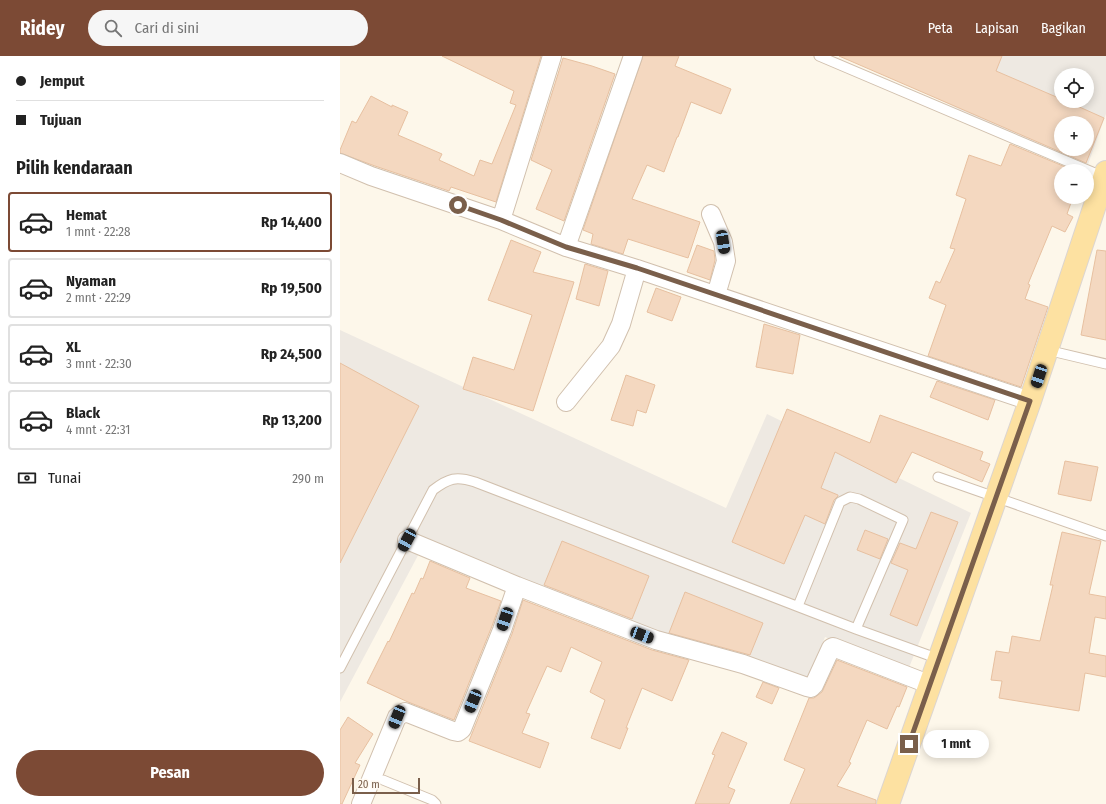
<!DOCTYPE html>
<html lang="id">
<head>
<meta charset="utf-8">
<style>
	:root { --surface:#fff; --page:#f6f6f6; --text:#222; --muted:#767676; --line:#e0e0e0; --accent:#7c4a35 }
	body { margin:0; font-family:"Fira Sans Condensed",sans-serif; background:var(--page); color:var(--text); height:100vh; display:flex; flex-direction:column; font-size:15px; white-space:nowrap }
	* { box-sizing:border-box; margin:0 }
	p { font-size:13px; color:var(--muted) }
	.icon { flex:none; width:22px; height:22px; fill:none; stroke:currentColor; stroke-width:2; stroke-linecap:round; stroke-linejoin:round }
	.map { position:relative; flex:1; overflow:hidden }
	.details { display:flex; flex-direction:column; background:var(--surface); width:340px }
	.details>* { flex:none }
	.banner { display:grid; align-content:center; height:88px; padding:0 16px; background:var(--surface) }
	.controls { position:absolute; left:714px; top:12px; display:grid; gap:8px }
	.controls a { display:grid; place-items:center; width:40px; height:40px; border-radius:50%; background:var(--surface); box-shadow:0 2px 10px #0003; font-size:20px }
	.scale { position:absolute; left:12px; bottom:10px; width:68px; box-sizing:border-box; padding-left:4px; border:2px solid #7a5f4b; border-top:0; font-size:11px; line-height:14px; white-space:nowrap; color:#7a5f4b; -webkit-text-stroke:3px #fffaf1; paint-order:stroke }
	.end { position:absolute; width:18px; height:18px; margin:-9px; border:5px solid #7a5f4b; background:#fff; box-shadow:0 0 0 2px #fff }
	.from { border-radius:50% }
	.bubble { position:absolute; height:28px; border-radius:14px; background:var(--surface); box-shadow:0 2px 10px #0003; font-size:13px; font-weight:700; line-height:28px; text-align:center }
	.car { position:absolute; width:12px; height:24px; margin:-12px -6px; border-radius:5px; box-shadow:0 0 3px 1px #0007; background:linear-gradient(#222 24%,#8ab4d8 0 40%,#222 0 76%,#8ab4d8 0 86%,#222 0) }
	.banner b { display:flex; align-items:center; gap:14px; height:38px; font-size:15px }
	.banner b+b { border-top:1px solid var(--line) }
	.banner i { width:10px; height:10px; background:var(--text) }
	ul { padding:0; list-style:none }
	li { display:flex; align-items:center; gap:12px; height:60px; margin:0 8px 6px; padding:0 8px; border:2px solid var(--line); border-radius:4px }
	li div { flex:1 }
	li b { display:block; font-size:15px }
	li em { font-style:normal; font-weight:700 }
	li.current { border-color:var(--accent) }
	li>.icon { width:36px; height:36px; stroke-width:1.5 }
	h2 { padding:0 16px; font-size:18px; line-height:48px }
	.pay { display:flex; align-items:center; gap:10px; height:44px; padding:0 16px; font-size:15px }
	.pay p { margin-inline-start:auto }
	.action { display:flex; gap:8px; margin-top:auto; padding:8px 16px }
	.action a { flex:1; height:46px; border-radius:24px; background:var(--accent); color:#fff; font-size:16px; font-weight:700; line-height:46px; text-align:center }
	header { display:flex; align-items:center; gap:24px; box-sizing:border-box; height:56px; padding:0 20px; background:var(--accent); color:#fff }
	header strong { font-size:19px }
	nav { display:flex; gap:22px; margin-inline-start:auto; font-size:14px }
	.search { width:280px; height:36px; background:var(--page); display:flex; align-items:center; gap:10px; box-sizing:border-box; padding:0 14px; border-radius:22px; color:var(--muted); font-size:15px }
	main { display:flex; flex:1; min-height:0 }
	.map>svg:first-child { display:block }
	.industrial { fill:#eee9e2; fill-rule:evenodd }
	.building { fill:#f4d8c0; stroke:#e7c0a0; fill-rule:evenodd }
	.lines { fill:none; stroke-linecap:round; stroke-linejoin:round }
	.service-casing { stroke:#d1c0ae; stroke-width:11 }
	.minor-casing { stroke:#d1c0ae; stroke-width:20 }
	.primary-casing { stroke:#dcd5d0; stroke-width:24 }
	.service { stroke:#fff; stroke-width:9 }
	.minor { stroke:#fff; stroke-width:18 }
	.primary { stroke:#fde1a1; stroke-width:22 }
	.route { stroke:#7a5f4b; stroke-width:5 }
</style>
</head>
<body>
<header>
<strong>Ridey</strong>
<div class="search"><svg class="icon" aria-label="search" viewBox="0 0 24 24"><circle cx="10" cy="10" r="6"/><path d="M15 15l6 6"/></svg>Cari di sini</div>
<nav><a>Peta</a><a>Lapisan</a><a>Bagikan</a></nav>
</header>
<main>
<section class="details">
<div class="banner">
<b><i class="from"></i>Jemput</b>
<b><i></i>Tujuan</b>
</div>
<h2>Pilih kendaraan</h2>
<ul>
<li class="current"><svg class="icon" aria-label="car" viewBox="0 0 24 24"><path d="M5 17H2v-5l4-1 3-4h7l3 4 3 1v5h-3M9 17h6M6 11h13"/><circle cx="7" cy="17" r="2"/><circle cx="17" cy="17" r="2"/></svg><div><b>Hemat</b><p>1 mnt · 22:28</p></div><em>Rp 14,400</em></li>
<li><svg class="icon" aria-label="car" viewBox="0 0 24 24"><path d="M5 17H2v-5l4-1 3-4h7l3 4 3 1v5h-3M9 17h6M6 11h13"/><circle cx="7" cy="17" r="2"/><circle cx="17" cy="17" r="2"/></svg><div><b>Nyaman</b><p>2 mnt · 22:29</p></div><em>Rp 19,500</em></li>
<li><svg class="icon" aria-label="car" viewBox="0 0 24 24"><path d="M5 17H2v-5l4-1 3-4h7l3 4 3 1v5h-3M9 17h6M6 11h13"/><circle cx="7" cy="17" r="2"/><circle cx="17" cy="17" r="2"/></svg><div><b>XL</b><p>3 mnt · 22:30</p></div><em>Rp 24,500</em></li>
<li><svg class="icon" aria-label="car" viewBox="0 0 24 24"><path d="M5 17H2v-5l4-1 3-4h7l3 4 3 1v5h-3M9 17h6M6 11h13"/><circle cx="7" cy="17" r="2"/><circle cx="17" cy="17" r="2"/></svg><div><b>Black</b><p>4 mnt · 22:31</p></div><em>Rp 13,200</em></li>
</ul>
<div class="pay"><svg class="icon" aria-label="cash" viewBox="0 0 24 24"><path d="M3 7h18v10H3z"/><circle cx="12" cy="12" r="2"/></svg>Tunai<p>290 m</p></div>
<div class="action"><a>Pesan</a></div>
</section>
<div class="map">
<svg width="766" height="748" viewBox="0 0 766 748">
	<rect width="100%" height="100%" fill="#fdf7ea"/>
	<path class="industrial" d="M531 0H766V58L746 114 527 9ZM721 19H747V45H721ZM721 67H747V93H721Z
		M0 274 386 452 427 358 631 457 568 614 485 581 468 625 338 586 83 490 0 646Z"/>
	<path class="building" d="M102 0H201L156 146 111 131 109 135 35 110 0 97V94L12 65 16 67 31 40 52 51V49L68 56 58 79 102 98 99 104 134 120 140 104 152 108 176 49 170 47 174 35Z
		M303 0H339L335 10 391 33 381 58 351 46 338 81H337L324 116 307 109 292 143 360 166 348 202 288 183 283 198 251 188 253 178 243 174Z
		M499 0H662L656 15 721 43V45H726L764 62 746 107ZM721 67H747V93H721Z
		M223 2 252 10 275 18 224 165 196 153 212 114 191 104Z
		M670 88 735 115H721V141H733L727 158 733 161 725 176 712 170 688 228 690 229 685 243 708 251 681 331 588 300 606 249 589 242 596 225 600 227 615 193 610 192 626 143 616 139 629 99 661 110Z
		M171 184 201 196 193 216 234 226 193 355 123 333 133 301 174 314 192 259 148 244Z
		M357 189 374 195 375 204 370 224 347 216Z
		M757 194 766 195V284L741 279Z
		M245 208 268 215 259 250 236 243Z
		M316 232 341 241 332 265 307 256Z
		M424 268 460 279 453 318 416 311Z
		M0 307 79 350 0 507Z
		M286 319 315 329 306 357 297 354 293 370 271 364Z
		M597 325 655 344 648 364 590 341Z
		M447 353 530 387 540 359 643 396 640 404 650 408 642 426 572 396 556 427 495 396 481 432 498 439V440L494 444 485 468 465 459 444 508 392 486Z
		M725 405 758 411 751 445 718 438Z
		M591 456 618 466 577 570 550 559 568 514 551 507 560 487 576 493Z
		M525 474 548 483 540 503 517 494Z
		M722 476 761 485 749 538 766 541V563L755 561 749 597 766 600V621L745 617 739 655 659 642 662 625 651 624 656 595 669 597 672 580 700 585 713 529H710Z
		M222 485 309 520 292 563 204 529Z
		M90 505 130 522 126 532 161 545 152 570 114 664 68 646 27 627 48 585 49 586 72 537 74 538 81 522 83 523Z
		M345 536 423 567 410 599 329 577Z
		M183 544 312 594 349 604 332 645 302 632 286 672H288L280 693 251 682 265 644 250 636 262 606 231 591 221 616 207 610 186 657 190 658 182 677 209 687 200 712 129 685 172 578Z
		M497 604 567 631 559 651 557 650 547 673 527 664 509 706 511 707 497 730 536 744V748H450L465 713 444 704 469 642H474L482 636Z
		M423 626 439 632 432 648 416 641Z
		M8 661 33 678 15 707 20 709 2 748H0V674Z
		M382 676 407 687 388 731 395 734 389 748H355L375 699 372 698Z"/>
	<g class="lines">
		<defs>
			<path id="service" d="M479 0 764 121
				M707 294 766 308
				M598 421 766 480
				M458 550 500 446 510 441 519 443 563 464 516 573
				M0 612 93 434C109 422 116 420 135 426L516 573 599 603
				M43 724 92 744 96 748"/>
			<path id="minor" d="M0 107 31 120 161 164 226 191 297 213 690 345
				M371 158 383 186 386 205 376 239
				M161 164 212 0
				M226 191 293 0
				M226 346 271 290 281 268 297 213
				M177 530 316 584 403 608 467 631 471 632 474 629 491 592 493 591 591 629
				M21 748 57 661 65 656 113 675 118 676 122 673 162 574 177 530 67 484"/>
			<path id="primary" d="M548 748 690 345 766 116"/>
		</defs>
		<use href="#service" class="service-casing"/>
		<use href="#minor" class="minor-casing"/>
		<use href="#primary" class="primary-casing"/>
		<use href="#service" class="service"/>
		<use href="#minor" class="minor"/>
		<use href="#primary" class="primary"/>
	</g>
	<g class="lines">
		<path class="route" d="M118 149 161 164 226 191 297 212 690 345 569 688"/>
	</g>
</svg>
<div class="controls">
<a><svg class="icon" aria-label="locate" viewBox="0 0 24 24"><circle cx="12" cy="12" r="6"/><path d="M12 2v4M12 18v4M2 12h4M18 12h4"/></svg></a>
<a>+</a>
<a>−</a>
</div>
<div class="scale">20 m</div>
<i class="end from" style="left:118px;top:149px"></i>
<i class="end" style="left:569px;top:688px"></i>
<div class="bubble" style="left:583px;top:674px;width:66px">1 mnt</div>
<i class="car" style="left:383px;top:186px;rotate:171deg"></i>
<i class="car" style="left:699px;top:320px;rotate:198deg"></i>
<i class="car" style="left:67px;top:484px;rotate:208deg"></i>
<i class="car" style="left:165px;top:563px;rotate:199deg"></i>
<i class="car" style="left:302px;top:579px;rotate:111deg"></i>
<i class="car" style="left:133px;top:645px;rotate:202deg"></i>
<i class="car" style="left:57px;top:661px;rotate:202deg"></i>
</div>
</main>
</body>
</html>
